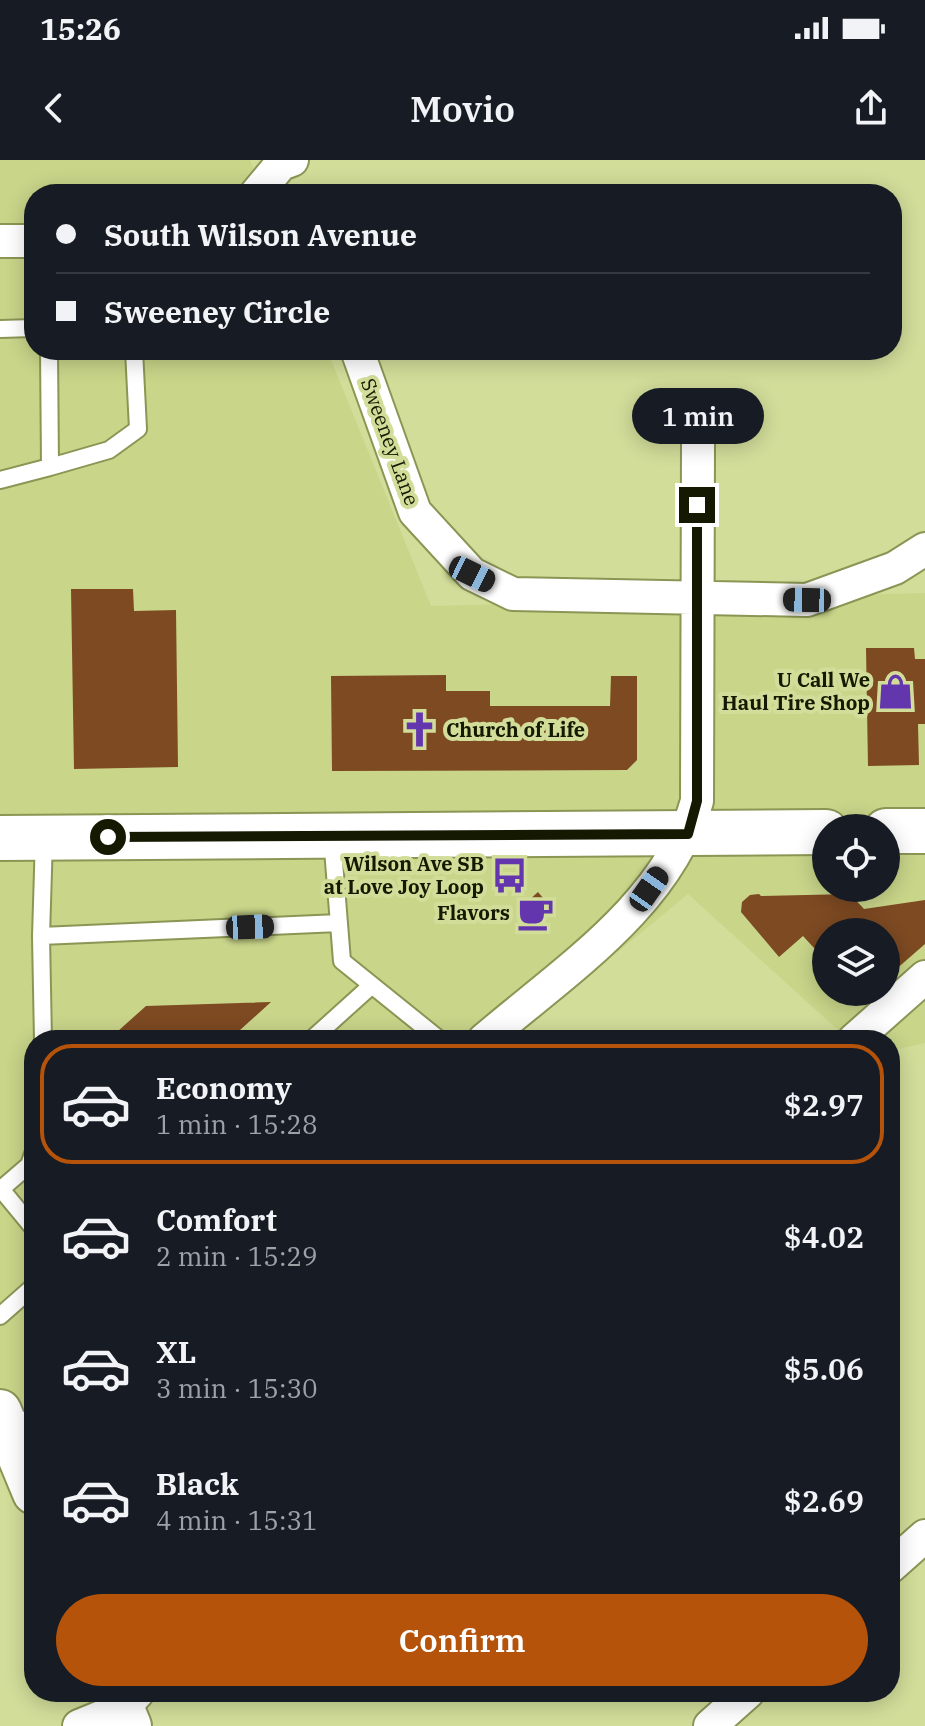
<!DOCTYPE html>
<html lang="en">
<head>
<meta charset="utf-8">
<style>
	:root { --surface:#171b24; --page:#242831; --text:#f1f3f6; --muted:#9ea1a6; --line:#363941; --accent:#b45309 }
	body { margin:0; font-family:"IBM Plex Serif",serif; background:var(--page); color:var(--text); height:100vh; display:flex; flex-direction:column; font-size:30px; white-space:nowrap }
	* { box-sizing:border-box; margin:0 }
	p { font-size:26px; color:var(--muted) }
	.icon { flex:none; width:44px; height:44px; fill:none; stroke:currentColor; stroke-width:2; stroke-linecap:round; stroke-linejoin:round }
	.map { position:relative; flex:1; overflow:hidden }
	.panel { position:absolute; left:24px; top:870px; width:876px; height:672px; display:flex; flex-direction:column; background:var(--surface); border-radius:32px; box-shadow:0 4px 20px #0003 }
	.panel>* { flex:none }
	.hud { position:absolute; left:24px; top:24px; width:878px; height:176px; border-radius:32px; box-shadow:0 4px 20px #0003; display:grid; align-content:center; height:176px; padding:0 32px; background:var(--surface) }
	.controls { position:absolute; left:812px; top:654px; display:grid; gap:16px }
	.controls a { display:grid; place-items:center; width:88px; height:88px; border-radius:50%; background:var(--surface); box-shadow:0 4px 20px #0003; font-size:40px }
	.end { position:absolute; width:36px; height:36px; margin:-18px; border:10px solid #161901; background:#fff; box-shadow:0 0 0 4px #fff }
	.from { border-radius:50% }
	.bubble { position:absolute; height:56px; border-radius:28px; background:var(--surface); box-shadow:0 4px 20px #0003; font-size:26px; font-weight:600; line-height:56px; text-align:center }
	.car { position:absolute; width:24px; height:48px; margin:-24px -12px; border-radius:10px; box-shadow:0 0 6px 2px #0007; background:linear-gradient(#222 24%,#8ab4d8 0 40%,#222 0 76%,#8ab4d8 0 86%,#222 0) }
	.hud b { display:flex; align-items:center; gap:28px; height:76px; font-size:30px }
	.hud b+b { border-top:2px solid var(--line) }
	.hud i { width:20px; height:20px; background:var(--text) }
	ul { padding:14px 0 0; list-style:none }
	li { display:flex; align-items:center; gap:24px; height:120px; margin:0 16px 12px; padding:0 16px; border:4px solid transparent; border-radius:32px }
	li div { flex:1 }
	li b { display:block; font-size:30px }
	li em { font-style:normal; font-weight:600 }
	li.on { border-color:var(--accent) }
	li>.icon { width:72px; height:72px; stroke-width:1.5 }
	.action { display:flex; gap:16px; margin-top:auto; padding:16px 32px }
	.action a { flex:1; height:92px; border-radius:48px; background:var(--accent); color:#fff; font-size:32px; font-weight:600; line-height:92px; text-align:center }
	.status { display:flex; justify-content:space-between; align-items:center; height:56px; padding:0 40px; background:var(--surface); direction:ltr }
	.status svg { height:22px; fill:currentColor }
	header { display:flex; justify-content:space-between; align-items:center; height:104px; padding:0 32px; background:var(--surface); font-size:36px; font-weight:600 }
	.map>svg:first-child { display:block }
	.built { fill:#c9d589; fill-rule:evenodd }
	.building { fill:#7d4a22 }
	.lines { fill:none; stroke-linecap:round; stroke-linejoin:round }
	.service-casing { stroke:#8b9554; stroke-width:20 }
	.minor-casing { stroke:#8b9554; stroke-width:36 }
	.tertiary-casing { stroke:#8b9554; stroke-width:46 }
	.secondary-casing { stroke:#8b9554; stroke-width:48 }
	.service { stroke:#fff; stroke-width:16 }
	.minor { stroke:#fff; stroke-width:32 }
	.tertiary { stroke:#fff; stroke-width:42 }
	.secondary { stroke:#fff; stroke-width:44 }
	.route { stroke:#161901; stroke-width:10 }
	.labels { text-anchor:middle; stroke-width:8; stroke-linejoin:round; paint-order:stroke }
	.street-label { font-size:20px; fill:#161901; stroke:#d2dd9a }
	.poi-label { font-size:20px; font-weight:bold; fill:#161901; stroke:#d2dd9a; text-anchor:end }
</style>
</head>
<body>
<div class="status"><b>15:26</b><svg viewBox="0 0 49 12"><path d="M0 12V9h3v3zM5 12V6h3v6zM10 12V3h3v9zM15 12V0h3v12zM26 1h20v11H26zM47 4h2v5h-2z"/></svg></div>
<header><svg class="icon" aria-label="back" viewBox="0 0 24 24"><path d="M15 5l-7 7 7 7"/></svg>Movio<svg class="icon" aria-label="share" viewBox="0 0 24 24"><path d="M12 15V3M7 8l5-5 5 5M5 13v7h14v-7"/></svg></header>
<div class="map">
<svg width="925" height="1566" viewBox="0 0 925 1566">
	<rect width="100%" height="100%" fill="#d2dd9a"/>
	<path class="built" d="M0 0H250L264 34H34V190H327L431 446 925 433V883L890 891V880H849L688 734 511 880H34V1273L0 1301ZM826 668H886V728H826ZM826 772H886V832H826Z"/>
	<path class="building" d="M71 429H133L134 451 176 450 178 607 74 609Z
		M866 488H914L915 499H925V564H918L919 605 868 606Z
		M446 515V531H490V546H610L611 516H637V600L627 610 332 611 331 516Z
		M538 732 554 751 534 769 518 750Z
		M759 734 761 736 850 734 864 749 925 740V784L886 818V772H826V801L803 776 779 797 741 752 742 742 750 735Z
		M271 842 229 880H108L146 846Z"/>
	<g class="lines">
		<defs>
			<path id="service" d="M0 169 34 168
				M50 307 109 290 138 269 134 190
				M0 320 50 307 49 190
				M332 677 342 801 440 880
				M41 776 339 763
				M43 880 41 776 44 678
				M311 880 372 825
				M1 1029 34 1069
				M0 1030 29 1005 34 991
				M0 1156 34 1126"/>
			<path id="minor" d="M256 34 281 4 292 0
				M0 81H34
				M357 190 415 352 472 414 513 434 807 440 895 408 925 389
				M484 880C562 813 669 744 697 641L698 284
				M854 880 925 817
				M0 1282H13L34 1264
				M890 1407 925 1376
				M79 1566 123 1548 138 1532
				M710 1566 748 1532"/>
			<path id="tertiary" d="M0 1251 34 1333
				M116 1532 130 1566"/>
			<path id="secondary" d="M886 671H925
				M0 678 826 672"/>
		</defs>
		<use href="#service" class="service-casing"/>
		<use href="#minor" class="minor-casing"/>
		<use href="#tertiary" class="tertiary-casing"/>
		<use href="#secondary" class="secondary-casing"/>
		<use href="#service" class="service"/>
		<use href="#minor" class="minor"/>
		<use href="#tertiary" class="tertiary"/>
		<use href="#secondary" class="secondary"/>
	</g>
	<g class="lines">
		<path class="route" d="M108 677 688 674 697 641V345"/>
	</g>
	<defs>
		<symbol id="shop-bare" viewBox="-9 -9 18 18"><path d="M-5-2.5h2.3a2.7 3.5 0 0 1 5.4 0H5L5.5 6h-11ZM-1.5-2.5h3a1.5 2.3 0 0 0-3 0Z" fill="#6336ad" stroke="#d2dd9a" stroke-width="2.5" paint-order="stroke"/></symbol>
		<symbol id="church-bare" viewBox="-9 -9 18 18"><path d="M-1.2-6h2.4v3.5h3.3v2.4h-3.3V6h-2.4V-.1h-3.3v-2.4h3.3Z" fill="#6336ad" stroke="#d2dd9a" stroke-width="2.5" paint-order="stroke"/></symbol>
		<symbol id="bus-bare" viewBox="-9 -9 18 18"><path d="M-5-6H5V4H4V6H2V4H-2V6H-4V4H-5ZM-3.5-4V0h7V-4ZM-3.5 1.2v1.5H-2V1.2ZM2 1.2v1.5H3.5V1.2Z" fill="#6336ad" stroke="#d2dd9a" stroke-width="2.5" paint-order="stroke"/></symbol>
		<symbol id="cafe-bare" viewBox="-9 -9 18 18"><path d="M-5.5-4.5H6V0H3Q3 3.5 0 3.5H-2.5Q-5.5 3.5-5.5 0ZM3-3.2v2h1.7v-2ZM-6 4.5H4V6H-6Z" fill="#6336ad" stroke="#d2dd9a" stroke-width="2.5" paint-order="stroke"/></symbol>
	</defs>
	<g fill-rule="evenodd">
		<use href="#shop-bare" x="870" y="506" width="51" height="51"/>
		<use href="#church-bare" x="394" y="544" width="51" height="51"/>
		<use href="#bus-bare" x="484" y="690" width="51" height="51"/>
		<use href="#cafe-bare" x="510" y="728" width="51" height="51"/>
	</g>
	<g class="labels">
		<g class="street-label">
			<text transform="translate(390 282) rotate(70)" y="7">Sweeney Lane</text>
		</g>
		<g class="poi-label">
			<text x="870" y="527">U Call We<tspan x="870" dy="23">Haul Tire Shop</tspan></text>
			<text x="446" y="577" text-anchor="start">Church of Life</text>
			<text x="484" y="711">Wilson Ave SB<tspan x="484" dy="23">at Love Joy Loop</tspan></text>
			<text x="510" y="760">Flavors</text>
		</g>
	</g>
</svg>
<div class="controls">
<a><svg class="icon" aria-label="locate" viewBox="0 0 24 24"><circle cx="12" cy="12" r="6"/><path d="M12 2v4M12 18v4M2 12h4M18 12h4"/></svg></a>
<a><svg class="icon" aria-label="layers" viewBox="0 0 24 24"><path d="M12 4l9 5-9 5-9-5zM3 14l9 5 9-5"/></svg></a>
</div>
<i class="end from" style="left:108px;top:677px"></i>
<i class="end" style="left:697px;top:345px"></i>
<div class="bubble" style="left:632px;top:228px;width:132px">1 min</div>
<i class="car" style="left:472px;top:414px;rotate:116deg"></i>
<i class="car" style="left:807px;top:440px;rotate:271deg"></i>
<i class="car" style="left:649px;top:729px;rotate:35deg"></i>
<i class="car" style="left:250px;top:767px;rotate:88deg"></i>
<div class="hud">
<b><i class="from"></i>South Wilson Avenue</b>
<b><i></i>Sweeney Circle</b>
</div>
<section class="panel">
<ul>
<li class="on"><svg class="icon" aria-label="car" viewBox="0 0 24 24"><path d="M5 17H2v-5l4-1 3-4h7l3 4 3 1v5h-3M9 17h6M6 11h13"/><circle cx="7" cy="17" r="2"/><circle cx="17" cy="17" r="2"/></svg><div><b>Economy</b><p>1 min · 15:28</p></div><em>$2.97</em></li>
<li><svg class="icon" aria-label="car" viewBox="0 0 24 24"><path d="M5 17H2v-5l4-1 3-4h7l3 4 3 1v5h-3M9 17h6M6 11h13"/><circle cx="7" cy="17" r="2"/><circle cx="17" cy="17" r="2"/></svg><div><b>Comfort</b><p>2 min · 15:29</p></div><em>$4.02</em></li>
<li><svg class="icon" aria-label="car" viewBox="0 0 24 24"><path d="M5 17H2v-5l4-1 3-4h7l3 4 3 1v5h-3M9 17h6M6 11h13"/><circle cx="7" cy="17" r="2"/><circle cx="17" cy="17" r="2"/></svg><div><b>XL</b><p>3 min · 15:30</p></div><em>$5.06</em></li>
<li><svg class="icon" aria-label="car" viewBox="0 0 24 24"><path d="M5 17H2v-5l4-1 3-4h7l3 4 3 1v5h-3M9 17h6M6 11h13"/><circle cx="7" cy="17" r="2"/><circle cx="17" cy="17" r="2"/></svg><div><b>Black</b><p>4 min · 15:31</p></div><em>$2.69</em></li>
</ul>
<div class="action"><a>Confirm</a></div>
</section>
</div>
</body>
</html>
